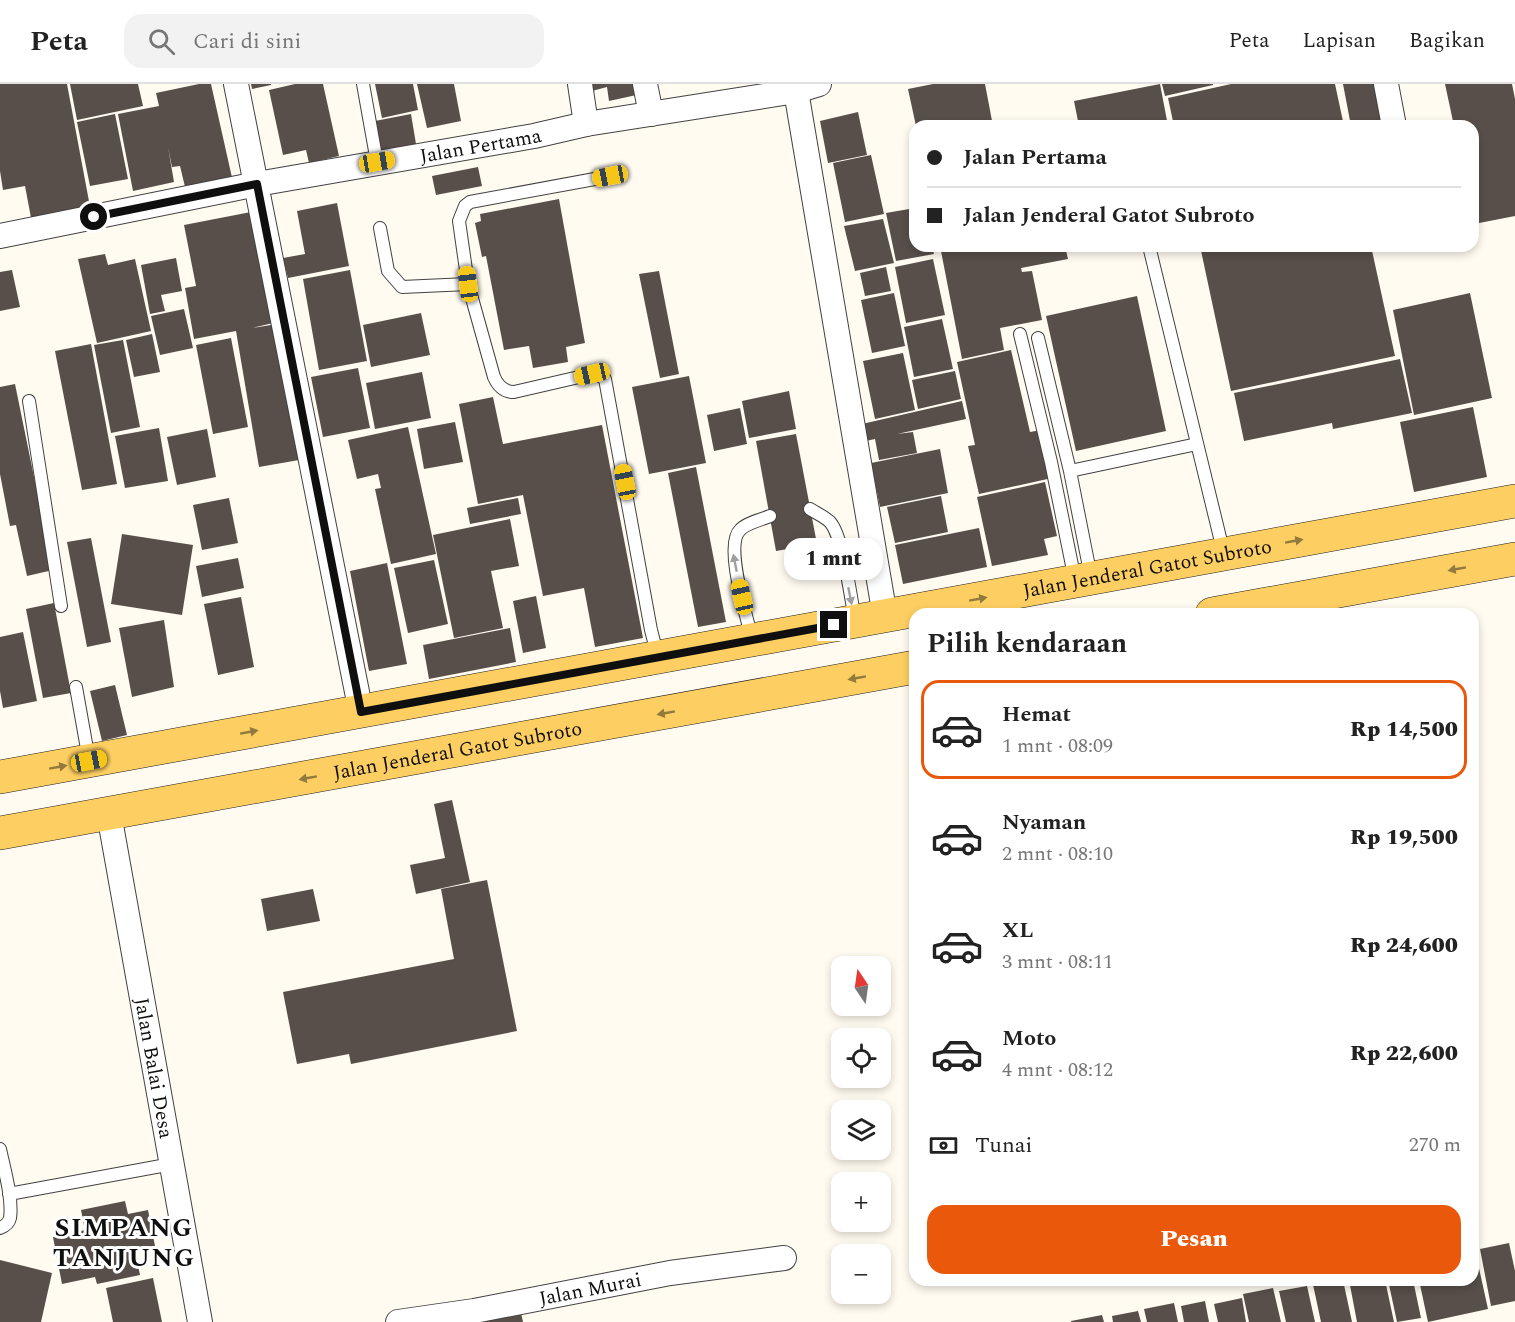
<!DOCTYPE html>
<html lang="id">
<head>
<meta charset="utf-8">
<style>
	:root { --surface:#fff; --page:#f2f2f2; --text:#222; --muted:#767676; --line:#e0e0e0; --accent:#ea580c }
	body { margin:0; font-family:Spectral,serif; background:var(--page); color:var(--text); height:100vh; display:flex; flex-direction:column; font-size:22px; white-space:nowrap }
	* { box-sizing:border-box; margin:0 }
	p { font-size:20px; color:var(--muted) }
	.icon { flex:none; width:33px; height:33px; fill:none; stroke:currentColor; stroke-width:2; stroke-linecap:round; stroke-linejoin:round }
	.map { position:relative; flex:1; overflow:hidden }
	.sheet { position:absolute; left:909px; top:524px; width:570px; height:678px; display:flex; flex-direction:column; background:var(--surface); border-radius:18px; box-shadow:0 3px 9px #0003 }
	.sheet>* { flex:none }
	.hud { position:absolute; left:909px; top:36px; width:570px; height:132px; border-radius:18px; box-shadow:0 3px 9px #0003; display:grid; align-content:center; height:132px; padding:0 18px; background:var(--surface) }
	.needle { width:39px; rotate:347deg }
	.tools { position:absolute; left:831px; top:872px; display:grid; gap:12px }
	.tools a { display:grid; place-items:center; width:60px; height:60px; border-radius:12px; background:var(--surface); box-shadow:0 3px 9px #0003; font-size:30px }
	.end { position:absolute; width:27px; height:27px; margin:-14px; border:8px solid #0f0f0f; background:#fff; box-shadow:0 0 0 3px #fff }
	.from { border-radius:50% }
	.bubble { position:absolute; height:42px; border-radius:18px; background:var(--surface); box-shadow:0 3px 9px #0003; font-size:20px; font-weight:800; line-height:42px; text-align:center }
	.car { position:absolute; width:18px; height:36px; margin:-18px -9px; border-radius:8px; box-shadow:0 0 4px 2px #0007; background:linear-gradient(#f5c518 24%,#345 0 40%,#f5c518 0 76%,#345 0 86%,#f5c518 0) }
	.hud b { display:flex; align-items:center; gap:21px; height:57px; font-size:22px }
	.hud b+b { border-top:2px solid var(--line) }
	.hud i { width:15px; height:15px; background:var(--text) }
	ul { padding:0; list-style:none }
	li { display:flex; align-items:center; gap:18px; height:99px; margin:0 12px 9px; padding:0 6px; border:3px solid transparent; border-radius:18px }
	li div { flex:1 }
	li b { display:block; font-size:22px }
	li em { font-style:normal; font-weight:800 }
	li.selected { border-color:var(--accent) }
	li>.icon { width:54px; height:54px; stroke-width:1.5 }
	h2 { padding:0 18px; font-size:27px; line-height:72px }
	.pay { display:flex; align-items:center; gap:15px; height:66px; padding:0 18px; font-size:22px }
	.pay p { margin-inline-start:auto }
	.cta { display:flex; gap:12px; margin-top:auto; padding:12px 18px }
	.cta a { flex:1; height:69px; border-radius:18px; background:var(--accent); color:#fff; font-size:24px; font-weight:800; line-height:69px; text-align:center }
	header { display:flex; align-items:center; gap:36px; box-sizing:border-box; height:84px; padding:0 30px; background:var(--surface); border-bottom:2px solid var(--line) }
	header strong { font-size:28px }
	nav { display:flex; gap:33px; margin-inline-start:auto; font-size:21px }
	.search { width:420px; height:54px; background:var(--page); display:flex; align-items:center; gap:15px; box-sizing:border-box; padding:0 21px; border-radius:18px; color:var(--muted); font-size:22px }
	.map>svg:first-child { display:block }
	.building { fill:#584f4a }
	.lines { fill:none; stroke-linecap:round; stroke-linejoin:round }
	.lane-casing { stroke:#424242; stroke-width:14 }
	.street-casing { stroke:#424242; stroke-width:26 }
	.primary-casing { stroke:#202020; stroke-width:34 }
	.lane { stroke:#fff; stroke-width:12 }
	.street { stroke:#fff; stroke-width:24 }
	.primary { stroke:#fdcf62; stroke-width:33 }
	.oneway { fill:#92793d }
	.oneway2 { fill:#9f9f9f }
	.route { stroke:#0f0f0f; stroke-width:8 }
	.labels { text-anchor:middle; stroke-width:6; stroke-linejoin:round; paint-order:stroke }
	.street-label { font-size:20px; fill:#0f0f0f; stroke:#fff }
	.district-label { font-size:26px; font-weight:bold; letter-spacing:1.5px; fill:#0f0f0f; stroke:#fff }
</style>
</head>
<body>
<header>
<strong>Peta</strong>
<div class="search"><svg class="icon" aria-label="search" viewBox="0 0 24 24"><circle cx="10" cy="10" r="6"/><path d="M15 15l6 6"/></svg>Cari di sini</div>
<nav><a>Peta</a><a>Lapisan</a><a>Bagikan</a></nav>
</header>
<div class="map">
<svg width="1515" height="1238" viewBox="0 0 1515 1238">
	<rect width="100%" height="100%" fill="#fffbf0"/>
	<path class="building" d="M0 0H67L91 128 32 139 25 102 3 106 0 87Z
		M70 0H138L143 22 77 36Z
		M199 0H211L233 98 186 107 180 82 172 83 168 63 174 98 133 107 118 30 159 22 156 9Z
		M251 0H271V1L252 5Z
		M295 0H323L339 72 309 79 306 66 283 71 269 6Z
		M375 0H413L418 26 382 34Z
		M417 0H454L461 37 427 44Z
		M590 0H639L641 10 609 17 607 3 592 7Z
		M933 0H985L993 42H916L908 5Z
		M1160 0 1168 42H1079L1074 17Z
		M1162 0H1213V1L1165 12Z
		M1231 0H1335L1344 42H1174L1168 14Z
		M1343 0H1378L1387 42H1351Z
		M1445 0H1512L1515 15V132L1474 140 1473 42H1454Z
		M858 28 867 71 828 79 820 37Z
		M115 30 128 95 90 102 77 38Z
		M411 30 416 60 379 67 375 37Z
		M871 71 884 130 845 138 833 79Z
		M478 83 482 102 436 111 432 92Z
		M559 115 585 259 566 263 568 278 533 284 529 262 504 266 486 172 482 173 475 139 481 137 480 130Z
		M337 119 349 182 288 194 283 174 305 170 297 127Z
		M915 124V162H932L934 170 896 177 886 129Z
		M251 128 273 239 252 244 277 240 299 376 259 383 236 247 194 255 185 204 196 202 184 141Z
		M883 135 894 179 855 187 844 142Z
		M940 162H1065L1068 175 1021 184 1022 188 1032 187 1042 236 1000 244 1004 266 962 275Z
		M1200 162H1371L1395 272 1231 307Z
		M105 170 108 181 135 175 151 247 97 259 78 175Z
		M176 174 182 207 161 211 165 227 150 230 141 181Z
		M933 175 945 231 906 239 895 183Z
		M886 183 891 207 865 212 860 189Z
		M12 186 20 223 0 227V188Z
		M350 186 367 277 319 286 303 195Z
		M659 187 679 290 660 294 639 190Z
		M894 209 905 262 872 269 861 216Z
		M1470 209 1492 314 1414 331 1393 226Z
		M1137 212 1166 347 1076 367 1046 232Z
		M184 225 193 264 160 271 151 232Z
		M421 229 430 271 371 283 363 241Z
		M942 235 953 285 914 293 904 243Z
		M152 250 160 288 134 293 126 256Z
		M231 254 248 343 213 350 196 261Z
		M123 256 140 343 111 349 94 261Z
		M91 260 117 400 82 406 55 267Z
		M1011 266 1030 348 1041 346 1052 394 979 410 968 362 975 361 957 278Z
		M903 269 915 326 875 335 863 277Z
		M1400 275 1412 329 1333 345 1332 339 1244 357 1234 309Z
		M358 284 370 344 323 353 311 293Z
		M955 287 961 315 918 325 912 296Z
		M422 288 431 334 375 345 366 299Z
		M689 292 706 379 649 390 632 303Z
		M15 300 53 486 27 492 16 441 10 442 0 390V303Z
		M789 307 796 345 749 354 742 317Z
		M493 313 503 360 602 341 643 554 595 563 584 504 543 512 523 411 478 420 459 320Z
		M962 317 966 335 897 350 913 348 917 369 879 376 875 355 866 357 862 340Z
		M1473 323 1487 393 1414 408 1400 338Z
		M740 324 747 360 714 367 707 331Z
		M455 338 463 378 424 385 417 345Z
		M408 343 436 470 391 480 375 405 381 404 378 390 357 395 348 356Z
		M159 344 168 397 125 404 115 352Z
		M207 345 216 393 177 401 167 353Z
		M796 350 817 460 776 467 756 357Z
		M940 365 948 409 880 423 871 379Z
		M696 383 726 538 698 543 668 389Z
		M1045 398 1057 452 1044 455 1048 471 992 482 977 413Z
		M941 412 948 448 895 459 887 423Z
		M229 414 238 459 202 466 193 421Z
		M518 414 521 430 470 440 467 424Z
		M510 435 519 482 491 487 503 544 454 554 433 451Z
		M979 444 987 483 903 500 895 461Z
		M122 450 193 461 182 531 111 520Z
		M91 454 111 558 87 563 67 458Z
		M238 474 244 504 202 513 196 482Z
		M434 476 448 540 408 549 394 484Z
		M387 479 407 580 369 587 350 487Z
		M536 512 546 564 523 569 513 517Z
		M241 513 254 583 218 591 204 520Z
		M54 519 71 609 43 614 26 525Z
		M164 536 174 603 132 613 119 544Z
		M510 544 516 578 429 595 423 561Z
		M23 548 37 617 3 624 0 607V553Z
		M115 601 127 651 102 657 90 607Z
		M452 716 470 798 416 810 410 781 445 774 434 720Z
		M487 796 517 947 351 980 349 970 297 980 283 908 454 875 441 805Z
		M313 805 320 837 267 847 261 815Z
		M125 1117 128 1130 148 1126 155 1162 135 1166 140 1191 97 1200 95 1193 62 1200 53 1153 85 1146 81 1126Z
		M1509 1159 1515 1187V1217L1491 1222 1480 1165Z
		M1475 1166 1488 1225 1428 1238 1419 1196H1473V1167Z
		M0 1176 52 1189 41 1238H0Z
		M153 1194 162 1238H113L106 1204Z
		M1312 1196H1343L1352 1238H1321Z
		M1349 1196H1385L1394 1238H1357Z
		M1388 1196H1413L1421 1234 1397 1238Z
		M1307 1202 1315 1238H1286L1279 1207Z
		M1273 1204 1281 1238H1249L1243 1210Z
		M1242 1214 1246 1238H1218L1214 1220Z
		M1205 1217 1209 1238H1184L1181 1222Z
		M1174 1219 1178 1238H1147L1144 1225Z
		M1138 1227 1141 1238H1113L1112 1232Z
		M521 1229 523 1238H483V1237Z
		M1102 1231 1104 1238H1071V1237Z"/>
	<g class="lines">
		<defs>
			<path id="lane" d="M363 0 377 78
				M611 92 470 118 465 122 459 137 468 200 494 293C498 302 504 308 514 308L592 290H597L605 295 651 546 658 573
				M380 144 388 187 402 203 468 200
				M1149 162 1224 470
				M1020 250 1051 378 1075 496
				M1038 254 1070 387 1091 493
				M29 317 61 522
				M1070 387 1197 360
				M810 425C816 429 825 433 830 438 843 452 851 515 855 536
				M752 555C747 533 724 461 740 446 746 439 761 436 770 432
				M76 603 89 676
				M0 1065C4 1084 13 1115 10 1134 9 1139 5 1142 0 1144
				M9 1110 172 1080"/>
			<g id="street">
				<path d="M236 0 361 628"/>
				<path d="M580 0 586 40"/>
				<path d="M645 0 651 30"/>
				<path d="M1386 0 1394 42"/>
				<path d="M796 7 885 532"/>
				<path id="s1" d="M0 152 257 100 534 52 586 40 796 7 819 0"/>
				<path id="s2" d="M109 730 200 1238"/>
				<path id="s3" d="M398 1238 474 1227 670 1189 784 1174"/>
			</g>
			<g id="primary">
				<path d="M1212 530 1515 475"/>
				<path id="s4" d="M0 693 1515 417"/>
				<path id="s5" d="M0 749 915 583"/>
			</g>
		</defs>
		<use href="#lane" class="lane-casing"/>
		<use href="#street" class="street-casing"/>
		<use href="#primary" class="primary-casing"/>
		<use href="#lane" class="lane"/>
		<use href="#street" class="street"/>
		<use href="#primary" class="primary"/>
	</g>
	<defs><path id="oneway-solid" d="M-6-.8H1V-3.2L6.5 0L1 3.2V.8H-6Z" transform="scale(1.5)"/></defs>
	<g class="oneway">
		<use href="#oneway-solid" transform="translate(1294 457) rotate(-10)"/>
		<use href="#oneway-solid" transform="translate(1457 485) rotate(170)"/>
		<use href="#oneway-solid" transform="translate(978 515) rotate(-10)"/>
		<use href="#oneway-solid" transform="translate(857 594) rotate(170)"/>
		<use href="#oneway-solid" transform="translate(666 629) rotate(170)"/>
		<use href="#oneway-solid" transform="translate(249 648) rotate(-10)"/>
		<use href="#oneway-solid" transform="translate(58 683) rotate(-10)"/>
		<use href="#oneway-solid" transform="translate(308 694) rotate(170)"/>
	</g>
	<g class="oneway2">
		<use href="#oneway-solid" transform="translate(735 479) rotate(-101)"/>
		<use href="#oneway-solid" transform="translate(850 512) rotate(79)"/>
	</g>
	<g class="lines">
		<path class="route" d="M94 133 257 100 361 628 834 541"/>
	</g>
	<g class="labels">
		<g class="street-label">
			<text dy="7" stroke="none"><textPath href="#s1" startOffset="489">Jalan Pertama</textPath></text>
			<text dy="7" stroke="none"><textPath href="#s4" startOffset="1166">Jalan Jenderal Gatot Subroto</textPath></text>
			<text dy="7" stroke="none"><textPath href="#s5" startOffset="465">Jalan Jenderal Gatot Subroto</textPath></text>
			<text dy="7" stroke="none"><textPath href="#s2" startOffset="258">Jalan Balai Desa</textPath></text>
			<text dy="7" stroke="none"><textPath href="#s3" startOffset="195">Jalan Murai</textPath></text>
		</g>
		<g class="district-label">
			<text x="124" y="1152">SIMPANG<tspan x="124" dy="30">TANJUNG</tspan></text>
		</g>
	</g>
</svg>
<div class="tools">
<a><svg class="needle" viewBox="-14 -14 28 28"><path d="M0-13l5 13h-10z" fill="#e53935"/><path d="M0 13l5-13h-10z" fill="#767676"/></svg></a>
<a><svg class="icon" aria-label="locate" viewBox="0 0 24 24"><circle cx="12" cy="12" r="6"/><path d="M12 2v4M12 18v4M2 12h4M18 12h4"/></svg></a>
<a><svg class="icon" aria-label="layers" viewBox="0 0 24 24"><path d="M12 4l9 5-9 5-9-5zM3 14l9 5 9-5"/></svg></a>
<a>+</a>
<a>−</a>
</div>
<i class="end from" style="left:94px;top:133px"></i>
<i class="end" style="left:834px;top:541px"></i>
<div class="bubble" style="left:784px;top:454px;width:99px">1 mnt</div>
<i class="car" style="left:377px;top:78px;rotate:80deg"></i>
<i class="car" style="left:610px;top:92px;rotate:259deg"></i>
<i class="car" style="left:468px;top:200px;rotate:353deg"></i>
<i class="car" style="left:592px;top:290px;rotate:257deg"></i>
<i class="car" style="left:625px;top:398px;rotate:349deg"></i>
<i class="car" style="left:742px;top:513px;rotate:347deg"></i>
<i class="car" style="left:89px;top:677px;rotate:79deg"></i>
<div class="hud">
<b><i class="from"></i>Jalan Pertama</b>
<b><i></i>Jalan Jenderal Gatot Subroto</b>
</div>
<section class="sheet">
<h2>Pilih kendaraan</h2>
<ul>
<li class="selected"><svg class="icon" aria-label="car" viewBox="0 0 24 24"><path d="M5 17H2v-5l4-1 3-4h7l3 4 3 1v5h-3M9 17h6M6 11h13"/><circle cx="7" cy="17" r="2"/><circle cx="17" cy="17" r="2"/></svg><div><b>Hemat</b><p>1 mnt · 08:09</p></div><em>Rp 14,500</em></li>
<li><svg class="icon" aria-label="car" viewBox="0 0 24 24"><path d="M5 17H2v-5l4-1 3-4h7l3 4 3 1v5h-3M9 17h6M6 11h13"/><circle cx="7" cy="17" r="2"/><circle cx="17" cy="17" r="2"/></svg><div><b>Nyaman</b><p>2 mnt · 08:10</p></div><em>Rp 19,500</em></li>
<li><svg class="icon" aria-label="car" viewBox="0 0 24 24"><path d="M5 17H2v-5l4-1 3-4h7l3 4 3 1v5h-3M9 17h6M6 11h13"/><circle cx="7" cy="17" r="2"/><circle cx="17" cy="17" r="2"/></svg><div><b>XL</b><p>3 mnt · 08:11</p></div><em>Rp 24,600</em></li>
<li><svg class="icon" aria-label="car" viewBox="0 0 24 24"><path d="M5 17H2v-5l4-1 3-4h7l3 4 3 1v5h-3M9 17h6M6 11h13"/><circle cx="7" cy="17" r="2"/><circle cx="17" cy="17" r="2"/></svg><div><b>Moto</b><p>4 mnt · 08:12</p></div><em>Rp 22,600</em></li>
</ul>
<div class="pay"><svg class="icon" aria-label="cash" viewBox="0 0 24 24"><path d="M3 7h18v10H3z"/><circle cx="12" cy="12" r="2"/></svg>Tunai<p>270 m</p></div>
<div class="cta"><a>Pesan</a></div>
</section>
</div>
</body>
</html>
